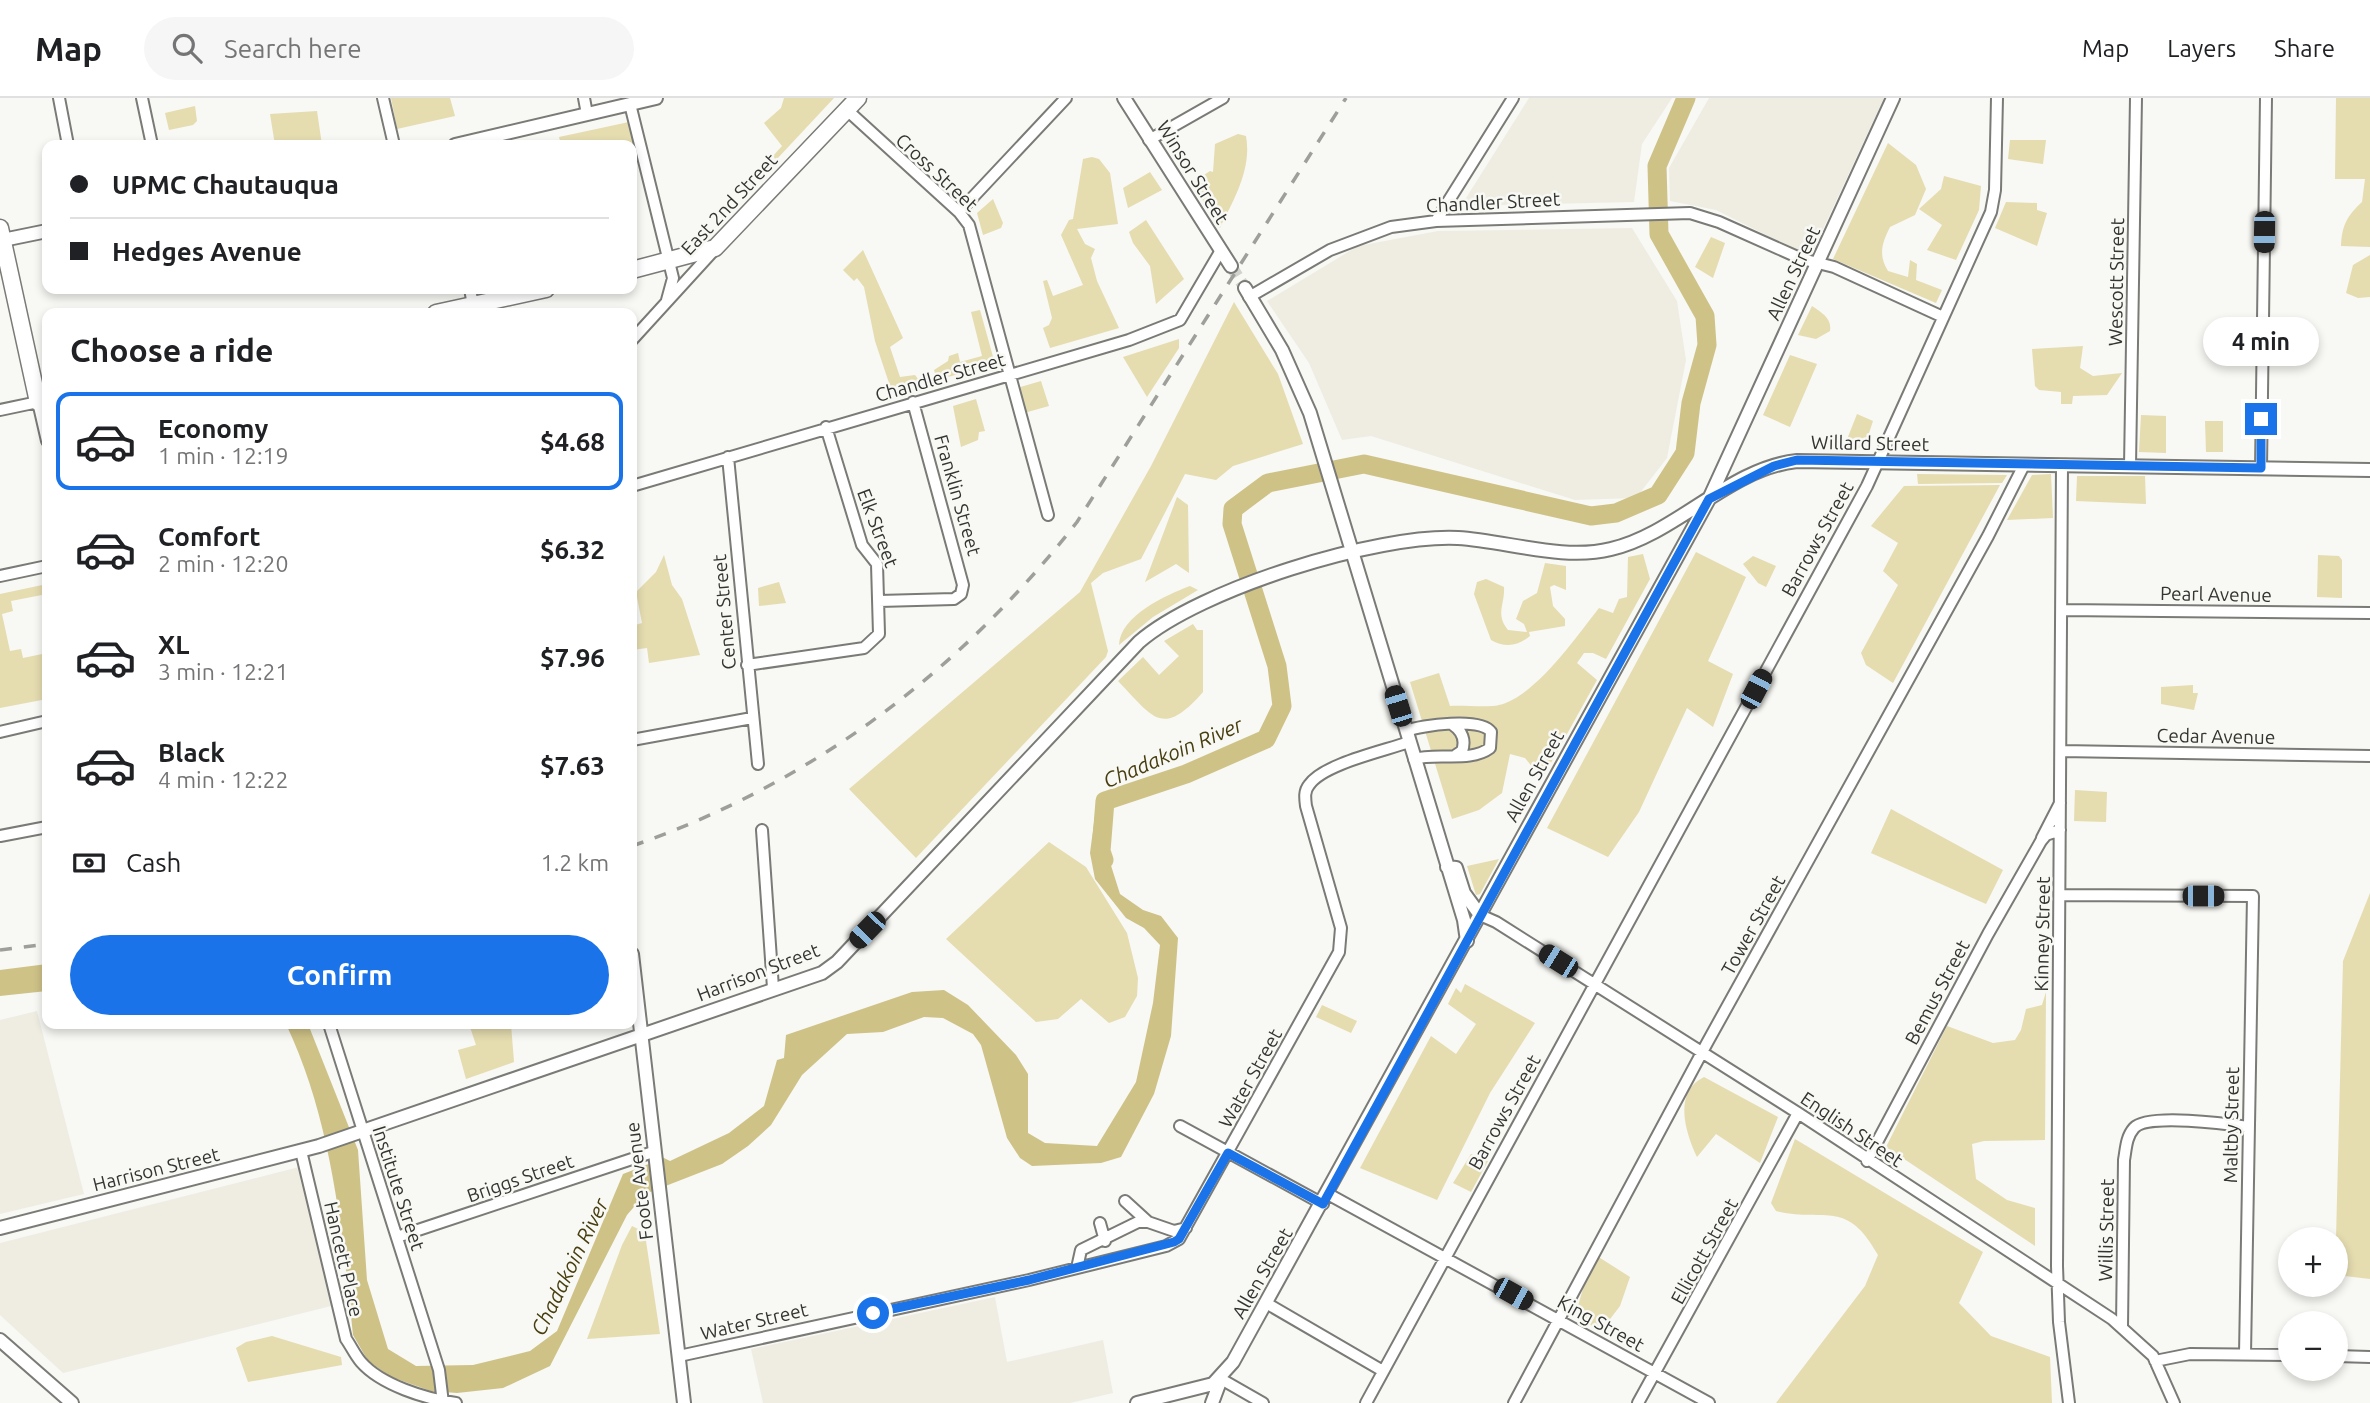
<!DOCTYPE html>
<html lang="en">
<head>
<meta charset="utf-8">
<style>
	:root { --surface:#fff; --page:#f6f6f6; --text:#202124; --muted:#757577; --line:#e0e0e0; --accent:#1a73e8 }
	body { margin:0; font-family:Ubuntu,sans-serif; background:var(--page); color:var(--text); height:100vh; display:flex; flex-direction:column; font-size:26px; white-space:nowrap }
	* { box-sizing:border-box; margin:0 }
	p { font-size:23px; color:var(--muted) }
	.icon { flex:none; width:38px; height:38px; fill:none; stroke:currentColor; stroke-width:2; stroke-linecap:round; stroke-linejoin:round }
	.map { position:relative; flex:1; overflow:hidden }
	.panel { position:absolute; left:42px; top:210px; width:595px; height:721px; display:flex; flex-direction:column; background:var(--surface); border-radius:14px; box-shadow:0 4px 10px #0003 }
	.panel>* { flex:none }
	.top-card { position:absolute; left:42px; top:42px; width:595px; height:154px; border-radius:14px; box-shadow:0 4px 10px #0003; display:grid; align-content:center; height:154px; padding:0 28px; background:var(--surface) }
	.controls { position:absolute; left:2278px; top:1129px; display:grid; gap:14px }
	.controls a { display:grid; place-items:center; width:70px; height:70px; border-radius:50%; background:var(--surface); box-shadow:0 4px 10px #0003; font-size:35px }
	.end { position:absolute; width:32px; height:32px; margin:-16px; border:9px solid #1a73e8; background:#fff; box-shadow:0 0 0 4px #fff }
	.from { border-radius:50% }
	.bubble { position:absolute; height:49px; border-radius:24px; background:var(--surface); box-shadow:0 4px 10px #0003; font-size:23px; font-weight:700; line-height:49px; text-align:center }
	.car { position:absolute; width:21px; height:42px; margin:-21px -10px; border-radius:9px; box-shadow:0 0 5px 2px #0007; background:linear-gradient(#222 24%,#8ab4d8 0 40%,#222 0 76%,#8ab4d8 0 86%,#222 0) }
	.top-card b { display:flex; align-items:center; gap:24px; height:66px; font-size:26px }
	.top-card b+b { border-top:2px solid var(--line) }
	.top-card i { width:18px; height:18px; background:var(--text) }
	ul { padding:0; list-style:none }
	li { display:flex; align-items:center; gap:21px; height:98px; margin:0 14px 10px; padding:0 14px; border:4px solid transparent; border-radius:14px }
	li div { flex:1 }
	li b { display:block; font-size:26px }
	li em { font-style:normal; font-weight:700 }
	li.on { border-color:var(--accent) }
	li>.icon { width:63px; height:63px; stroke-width:1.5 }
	h2 { padding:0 28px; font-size:32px; line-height:84px }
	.pay { display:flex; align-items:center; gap:18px; height:77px; padding:0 28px; font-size:26px }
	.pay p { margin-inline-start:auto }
	.button { display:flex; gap:14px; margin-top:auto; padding:14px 28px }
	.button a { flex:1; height:80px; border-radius:42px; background:var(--accent); color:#fff; font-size:28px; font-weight:700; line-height:80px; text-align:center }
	header { display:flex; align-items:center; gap:42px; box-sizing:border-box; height:98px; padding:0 35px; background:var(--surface); border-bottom:2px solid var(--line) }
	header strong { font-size:33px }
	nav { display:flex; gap:38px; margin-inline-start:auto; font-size:24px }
	.search { width:490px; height:63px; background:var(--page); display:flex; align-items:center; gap:18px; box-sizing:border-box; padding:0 24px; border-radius:38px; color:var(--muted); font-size:26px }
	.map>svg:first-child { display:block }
	.built { fill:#efede2 }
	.green { fill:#e5dcb0 }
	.water { fill:#cec287 }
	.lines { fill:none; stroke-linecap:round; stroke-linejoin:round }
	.river { stroke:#cec287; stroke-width:19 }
	.tertiary-tunnel { stroke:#d1d1cd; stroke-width:12; stroke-dasharray:12 6; stroke-linecap:butt }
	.minor-casing { stroke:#7a7a77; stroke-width:14 }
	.tertiary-casing { stroke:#7a7a77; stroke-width:16 }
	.primary-casing { stroke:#7a7a77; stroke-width:19 }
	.minor { stroke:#fff; stroke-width:10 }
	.tertiary { stroke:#fff; stroke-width:12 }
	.primary { stroke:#fff; stroke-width:16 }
	.rail { stroke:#9e9e9b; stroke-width:3.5; stroke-dasharray:12 12; stroke-linecap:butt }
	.route { stroke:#1a73e8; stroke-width:9 }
	.labels { text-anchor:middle; stroke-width:5; stroke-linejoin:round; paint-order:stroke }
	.street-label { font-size:19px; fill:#343432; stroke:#f8f8f4 }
	.water-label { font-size:21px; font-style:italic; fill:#473e0f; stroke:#f8f8f4 }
</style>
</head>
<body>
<header>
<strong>Map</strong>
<div class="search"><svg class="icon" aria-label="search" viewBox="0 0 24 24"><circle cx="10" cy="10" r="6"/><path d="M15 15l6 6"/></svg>Search here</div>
<nav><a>Map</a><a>Layers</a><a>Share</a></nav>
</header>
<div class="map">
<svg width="2370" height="1305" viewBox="0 0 2370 1305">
	<rect width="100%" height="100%" fill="#f8f8f4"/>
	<path class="built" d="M1529 0H1672L1642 46 1634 104 1461 108Z
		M1709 0H1884L1810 159 1716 112 1670 103 1669 70Z
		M1632 130 1677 203 1686 262 1667 360 1636 400 1575 402 1371 338 1342 342 1309 265 1267 203 1358 148 1438 133Z
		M37 913 84 1096 0 1116V922Z
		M311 1066 343 1205 63 1275 0 1217V1145Z
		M995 1199 1007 1264 1103 1242 1113 1295 1070 1305H763L751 1251Z"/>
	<path class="green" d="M391 0H450L455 18 397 31Z
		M784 0H834L776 62 773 58 782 48 764 25 781 10Z
		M2336 0H2370V149L2341 148C2342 127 2347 118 2362 104L2365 81H2335Z
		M195 8 197 23 193 27 169 32 165 15Z
		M317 13 322 47H275L270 16Z
		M629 24 636 60H632V47H561L559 39Z
		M1238 36 1246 38C1252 71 1234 101 1220 130L1192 85 1210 73 1213 74 1215 46Z
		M2010 42H2046L2043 66 2008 61Z
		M1888 45 1916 67 1926 91 1915 117 1890 129C1882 145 1878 157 1888 173L1908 179 1910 162 1917 166 1916 182 1942 192 1936 205 1833 161Z
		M1092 59 1099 61 1110 75 1118 126 1077 131 1085 146 1095 151 1091 160 1097 183 1119 230 1050 250 1043 230 1049 227 1052 220 1043 183 1047 182 1053 198 1083 187 1061 137 1069 122 1073 121 1083 61Z
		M1150 74 1162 92 1128 110 1123 90Z
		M1944 78 1981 88 1979 112 1956 162 1927 152 1942 127 1919 111 1941 91Z
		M993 101 1003 125 1001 130 983 137 977 115Z
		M2006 104 2037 105V112L2047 115 2037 148 1995 130Z
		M1146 122 1184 181 1156 206 1150 168 1133 145 1129 134Z
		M1711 139 1725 145 1713 180 1695 169Z
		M863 152 903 240 890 249 900 279 915 277 922 286 892 294 875 243 864 189 857 180 854 183 843 172Z
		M2370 157V199L2358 200 2346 195 2353 167Z
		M1234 204 1278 276 1303 346 1233 368 1216 382 1185 376 1141 461 1103 475 1091 485 1108 553 1106 559 916 760 849 691 1080 494 1151 368Z
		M1812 208C1822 215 1832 220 1830 233L1816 241 1798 237Z
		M980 212 995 266 937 282 934 272 948 263 949 258 958 255 960 264 982 258 971 214Z
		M1179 241V250L1147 299 1123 259Z
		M2083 248 2080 270 2093 278 2122 275 2107 297 2073 298 2072 306H2061V294L2039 292 2035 288 2032 251Z
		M1790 257 1817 266 1790 329 1763 317Z
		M1041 283 1049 308 1024 315 1017 290Z
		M976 301 985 333 979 334 978 342 961 349 953 308Z
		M1857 316 1873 323 1864 350 1844 349Z
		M2141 317 2166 318V355L2139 354Z
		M2205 323H2223V354H2206Z
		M1917 376 2007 377 2002 385 1918 386Z
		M2051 376 2053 420 2007 422 2032 377Z
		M2077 378H2145L2146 406 2076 403Z
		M2000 387 1893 585 1866 567 1861 555 1898 487 1883 473 1898 445 1871 428 1904 388Z
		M1177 399 1188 407 1189 475 1176 466 1145 484Z
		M1696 454 1746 479 1708 563 1733 576 1713 629 1687 610 1639 714 1608 759 1547 730Z
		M1643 456 1650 481 1606 561 1593 555H1584L1577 565 1597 582 1542 681 1525 660 1510 656 1502 695 1479 712 1452 721 1410 584 1439 575 1450 608C1462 607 1489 610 1499 607 1536 598 1576 539 1599 510L1613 515 1619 501 1627 499 1628 459Z
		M664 457 672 487 682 501 700 557 649 565 647 550 632 552V528L642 525 636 494 656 474Z
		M2318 457 2339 458 2342 462V500L2317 499Z
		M1753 458 1776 468 1766 489 1758 485 1743 466Z
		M1545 465 1566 468V492L1554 487 1550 489 1553 508 1565 521V528L1529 534 1530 538C1518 548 1505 550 1491 542L1474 496 1477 484 1486 481 1504 489C1505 507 1495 516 1508 532L1527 534 1524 526 1516 521 1523 503 1537 495Z
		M779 484 786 505 759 508 758 490Z
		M47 486V496L11 503 13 513 2 516 10 553 21 551 23 560 47 555V601L0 610V496Z
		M1190 488 1198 492 1153 519 1119 547C1120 518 1166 497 1190 488Z
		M1193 526 1197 532H1203V594C1162 641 1153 619 1118 583L1143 559 1159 577 1179 558 1164 543Z
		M2193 587V595H2198L2194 612 2161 606V589Z
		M2075 692 2107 694 2106 724 2074 723Z
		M1891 711 2003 772 1986 806 1871 755Z
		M1049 744 1086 769 1127 835 1138 880 1137 898 1125 919 1109 925 1081 901 1058 921 1036 924 946 841Z
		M1499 761 1480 796 1476 797 1467 768Z
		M2370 795V1181L2336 1177V1141L2343 863Z
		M1465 886 1535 925 1490 995 1437 1102 1360 1070 1431 938 1456 956 1476 926 1448 906 1456 890 1461 895Z
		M2046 894 2045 1042 1984 1043 1972 1046 1976 1081 2007 1102 2035 1110V1148L1886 1049 1947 928 1993 945 2015 942 2021 932 2026 911 2042 907Z
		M1322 907 1357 923 1351 935 1316 919Z
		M469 926H511L514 964 466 981 458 952 476 947Z
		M1704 979 1778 1019 1760 1065 1716 1036 1697 1059C1685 1034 1673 994 1704 979Z
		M1795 1041 1983 1154 1959 1205 1991 1238 2050 1259 2052 1305H1776L1865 1188 1878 1157C1846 1100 1827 1125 1776 1113L1771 1105Z
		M1471 1056 1488 1063 1471 1094 1453 1085Z
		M632 1128 638 1131 646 1143 660 1236 587 1241 622 1147Z
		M1597 1158 1630 1179 1620 1208 1601 1233 1575 1218 1587 1177Z
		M272 1238 341 1259 342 1267 248 1284 236 1250 246 1244Z"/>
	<path class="water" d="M1095 717 1120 796 1143 812 1161 818 1178 840 1171 938 1154 996 1121 1059 1101 1065 1032 1068 1020 1060 1007 1040 981 947 973 936 943 920 924 919 883 934 847 936 802 977 771 1027 748 1048 722 1066 645 1096 627 1117 550 1268 503 1290 457 1295 431 1293 391 1279 368 1263 353 1237C342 1132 332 1023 286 926H308L358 1052 367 1182 388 1251 416 1268 473 1267 530 1253 557 1233 623 1076 664 1060 670 1063 729 1035 764 1008 777 962 784 960 786 937 912 894 944 892 968 907 1016 957 1028 976V1035L1045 1045 1097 1048 1136 984 1153 905 1160 847 1144 830 1126 820 1095 781 1090 755Z
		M47 866V893L0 898V872Z"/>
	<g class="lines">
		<path class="river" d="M1104 762 1101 753 1105 703 1186 676 1266 641 1282 608 1277 568 1232 426 1233 411 1268 385 1364 366 1591 418 1616 415 1658 397 1685 355 1691 305 1707 247 1705 218 1659 136 1657 68 1686 0"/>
		<path class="tertiary-tunnel" d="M1231 168 1245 190"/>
		<defs>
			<path id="minor" d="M59 0 68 47
				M142 0 152 47
				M383 0 394 47
				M584 0 587 16
				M630 6 673 180 667 202
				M847 12 959 114 969 127 1048 417
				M1149 42 1223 0
				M959 114 1066 0
				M1436 123 1513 0
				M470 191 473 207
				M1249 199 1330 152 1391 129 1436 123 1690 115 1719 124 1802 161 1834 169 1943 219
				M632 242 715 151
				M0 312 38 304 47 343
				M728 359 758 666
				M2062 367 2057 1168 2059 1224 2069 1305
				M2130 368 2136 0
				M2261 370 2266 0
				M632 388 1129 242 1180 222 1220 154
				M0 478 47 468
				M879 503 954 501 961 496 963 487 913 304
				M2062 512 2370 515
				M747 567 864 550 879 536 877 466 862 447 826 329
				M1453 627C1462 633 1466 642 1462 653L1456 657
				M1406 633C1422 627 1481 619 1491 634L1490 650C1470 665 1437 654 1414 661
				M0 634 47 623
				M632 642 752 620
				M2061 653 2370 658
				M762 732 773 890
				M0 738 47 729
				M2042 740 2060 705
				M2061 797 2253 798 2245 1256
				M1480 817 1496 824 1798 1015 2112 1221 2153 1258 2174 1305
				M329 926 439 1272 443 1305
				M1180 1028 1323 1106
				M301 1053 346 1241C351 1248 355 1257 361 1264 381 1287 426 1301 456 1305
				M1867 1063 1988 836 2041 743 2046 737 2060 732
				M1328 1096 1709 1305
				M1125 1103 1148 1124
				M1100 1125 1105 1143
				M397 1139 653 1054
				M1077 1170 1081 1152 1138 1124H1148L1174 1133 1186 1130
				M1266 1205 1383 1273
				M2122 1229 2124 1062C2126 1051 2126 1039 2134 1030 2147 1015 2228 1026 2248 1029
				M679 1258 1029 1182 1166 1148 1179 1141 1339 854 1341 830 1306 708C1305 700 1304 693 1309 687 1323 666 1384 653 1409 644
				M2336 1258 2370 1259
				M2155 1263 2190 1256 2291 1257
				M1221 1281 1263 1305
				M1366 1305 1867 388 1991 114 1995 92 1997 0
				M1514 1305 1707 945 1988 438 2024 367
				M1638 1305 1798 1015"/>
			<path id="tertiary" d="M1124 0 1231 168
				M455 47 656 0
				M3 142 47 133
				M1245 190 1282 252 1310 315 1464 822 1467 843
				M1447 769 1456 770 1464 795 1480 817
				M632 856 684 1305
				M0 1130 319 1048 822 875 837 864 1139 544C1200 491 1377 436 1458 440 1507 443 1563 463 1611 451 1676 436 1730 370 1797 363L2370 372
				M0 1242 72 1305
				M1137 1305 1213 1286 1233 1264 1709 401 1893 0
				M1212 1305 1221 1281"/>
			<path id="primary" d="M0 130 38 304 47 303
				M632 172 715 150 858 0
				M436 215 546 191"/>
		</defs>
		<use href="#minor" class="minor-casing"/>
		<use href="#tertiary" class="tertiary-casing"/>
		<use href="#primary" class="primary-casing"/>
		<use href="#minor" class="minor"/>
		<use href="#tertiary" class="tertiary"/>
		<use href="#primary" class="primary"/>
		<path class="rail" d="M632 748C811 686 961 573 1077 424L1346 0
			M0 852 47 846"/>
	</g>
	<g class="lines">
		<path class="route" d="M873 1215 1029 1182 1174 1144 1179 1141 1228 1055 1323 1106 1709 401 1774 368 1797 362 2261 370V321"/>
	</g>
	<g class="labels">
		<g class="street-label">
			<text transform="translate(937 74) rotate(43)" y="7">Cross Street</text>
			<text transform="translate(1193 74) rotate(58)" y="7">Winsor Street</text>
			<text transform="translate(1493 104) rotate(-3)" y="7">Chandler Street</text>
			<text transform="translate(729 106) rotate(-47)" y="7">East 2nd Street</text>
			<text transform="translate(1793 175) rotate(-65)" y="7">Allen Street</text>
			<text transform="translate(2116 184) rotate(-89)" y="7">Wescott Street</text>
			<text transform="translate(940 279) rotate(-16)" y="7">Chandler Street</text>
			<text transform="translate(1870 345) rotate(1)" y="7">Willard Street</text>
			<text transform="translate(958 397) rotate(74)" y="7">Franklin Street</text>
			<text transform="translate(878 430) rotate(69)" y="7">Elk Street</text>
			<text transform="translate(1817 441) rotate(-61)" y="7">Barrows Street</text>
			<text transform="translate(2216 496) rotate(1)" y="7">Pearl Avenue</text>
			<text transform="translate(724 514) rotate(-95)" y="7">Center Street</text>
			<text transform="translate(2216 638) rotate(1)" y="7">Cedar Avenue</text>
			<text transform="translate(1534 678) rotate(-61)" y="7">Allen Street</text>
			<text transform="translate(1753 827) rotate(-61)" y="7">Tower Street</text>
			<text transform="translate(2042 836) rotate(-89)" y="7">Kinney Street</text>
			<text transform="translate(758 874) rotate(-21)" y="7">Harrison Street</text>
			<text transform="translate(1937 894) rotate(-62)" y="7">Bemus Street</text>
			<text transform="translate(1250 980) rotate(-61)" y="7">Water Street</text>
			<text transform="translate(1504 1014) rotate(-61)" y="7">Barrows Street</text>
			<text transform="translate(2231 1027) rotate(-89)" y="7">Maltby Street</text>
			<text transform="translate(1852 1031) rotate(34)" y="7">English Street</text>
			<text transform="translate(156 1071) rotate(-14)" y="7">Harrison Street</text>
			<text transform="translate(520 1080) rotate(-19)" y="7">Briggs Street</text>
			<text transform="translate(639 1083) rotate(-97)" y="7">Foote Avenue</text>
			<text transform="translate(399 1090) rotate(72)" y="7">Institute Street</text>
			<text transform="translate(2106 1132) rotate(-89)" y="7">Willis Street</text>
			<text transform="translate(1704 1153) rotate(-61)" y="7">Ellicott Street</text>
			<text transform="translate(344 1161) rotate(77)" y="7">Hancett Place</text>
			<text transform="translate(1262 1175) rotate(-60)" y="7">Allen Street</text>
			<text transform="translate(754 1223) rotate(-13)" y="7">Water Street</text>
			<text transform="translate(1601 1225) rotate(29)" y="7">King Street</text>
		</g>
		<g class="water-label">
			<text transform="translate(1173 655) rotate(-23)" y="7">Chadakoin River</text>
			<text transform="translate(570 1169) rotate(-64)" y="7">Chadakoin River</text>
		</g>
	</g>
</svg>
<div class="controls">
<a>+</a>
<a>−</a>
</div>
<i class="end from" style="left:873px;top:1215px"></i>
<i class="end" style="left:2261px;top:321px"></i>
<div class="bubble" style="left:2203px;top:219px;width:116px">4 min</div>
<i class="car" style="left:2264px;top:134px;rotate:181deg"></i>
<i class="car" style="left:1756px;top:591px;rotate:28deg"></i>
<i class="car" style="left:1398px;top:608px;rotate:343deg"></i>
<i class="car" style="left:2203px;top:798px;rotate:90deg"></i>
<i class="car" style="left:867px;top:832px;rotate:224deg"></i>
<i class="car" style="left:1558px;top:863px;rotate:302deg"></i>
<i class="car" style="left:1513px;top:1196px;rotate:119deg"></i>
<div class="top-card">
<b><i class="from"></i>UPMC Chautauqua</b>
<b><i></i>Hedges Avenue</b>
</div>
<section class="panel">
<h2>Choose a ride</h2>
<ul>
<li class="on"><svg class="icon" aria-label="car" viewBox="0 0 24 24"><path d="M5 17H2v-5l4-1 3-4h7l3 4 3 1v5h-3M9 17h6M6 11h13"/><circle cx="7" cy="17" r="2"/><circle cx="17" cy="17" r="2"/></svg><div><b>Economy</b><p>1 min · 12:19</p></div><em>$4.68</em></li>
<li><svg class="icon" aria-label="car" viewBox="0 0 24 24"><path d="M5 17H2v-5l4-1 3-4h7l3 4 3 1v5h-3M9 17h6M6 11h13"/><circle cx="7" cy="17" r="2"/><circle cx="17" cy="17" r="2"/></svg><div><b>Comfort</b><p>2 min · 12:20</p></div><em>$6.32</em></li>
<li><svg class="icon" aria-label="car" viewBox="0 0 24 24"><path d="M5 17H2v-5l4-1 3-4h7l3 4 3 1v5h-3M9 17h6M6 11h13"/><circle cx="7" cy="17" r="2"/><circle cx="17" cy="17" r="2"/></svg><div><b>XL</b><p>3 min · 12:21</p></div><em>$7.96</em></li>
<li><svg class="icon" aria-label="car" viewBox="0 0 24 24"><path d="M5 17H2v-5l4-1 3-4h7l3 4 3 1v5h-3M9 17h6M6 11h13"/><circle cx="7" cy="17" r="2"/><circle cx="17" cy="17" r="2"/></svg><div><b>Black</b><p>4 min · 12:22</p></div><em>$7.63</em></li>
</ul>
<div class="pay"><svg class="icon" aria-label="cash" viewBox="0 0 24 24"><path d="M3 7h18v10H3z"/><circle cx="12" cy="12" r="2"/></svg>Cash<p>1.2 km</p></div>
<div class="button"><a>Confirm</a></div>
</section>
</div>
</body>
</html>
